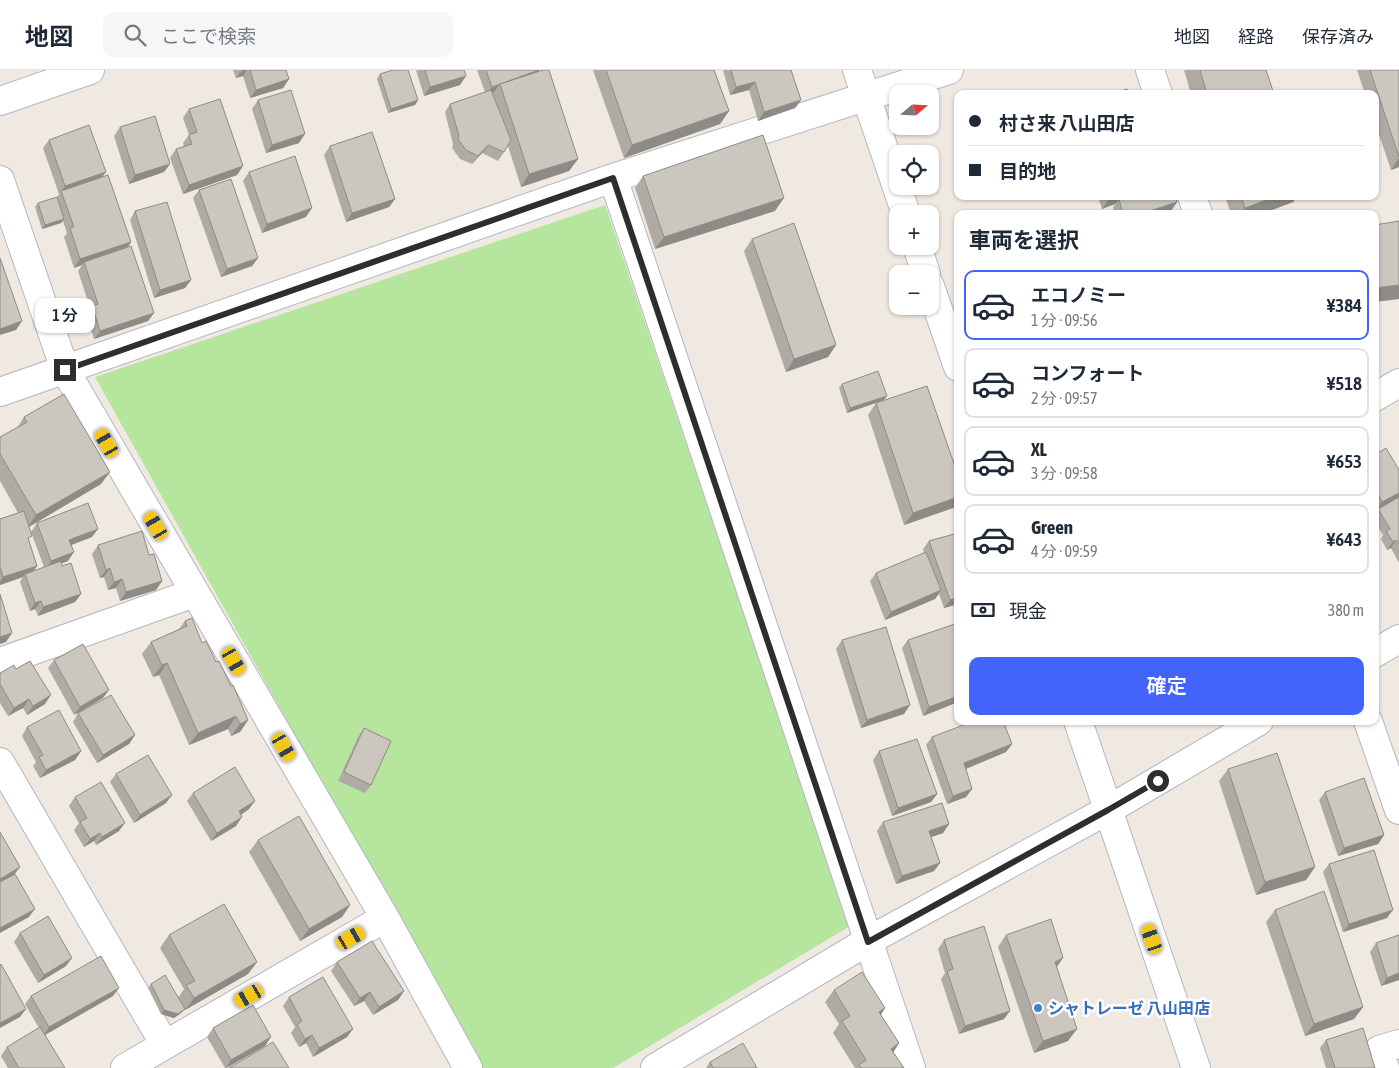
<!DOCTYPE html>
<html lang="ja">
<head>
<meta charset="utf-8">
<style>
	:root { --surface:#fff; --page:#f6f6f7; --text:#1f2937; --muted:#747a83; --line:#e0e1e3; --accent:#4264fb }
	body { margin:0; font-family:"Asap Condensed","Noto Sans JP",sans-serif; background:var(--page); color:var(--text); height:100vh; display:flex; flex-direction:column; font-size:19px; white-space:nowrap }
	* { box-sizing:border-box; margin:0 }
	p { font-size:16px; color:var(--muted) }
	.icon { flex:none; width:28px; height:28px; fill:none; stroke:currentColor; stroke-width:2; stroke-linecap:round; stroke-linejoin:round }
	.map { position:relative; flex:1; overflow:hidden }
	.sheet { position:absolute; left:954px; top:140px; width:425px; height:515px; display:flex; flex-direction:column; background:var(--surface); border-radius:10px; box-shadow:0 1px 4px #0004 }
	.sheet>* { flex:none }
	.top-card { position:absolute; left:954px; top:20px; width:425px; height:110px; border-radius:10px; box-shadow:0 1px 4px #0004; display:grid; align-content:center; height:110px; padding:0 15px; background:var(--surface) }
	.needle { width:32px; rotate:71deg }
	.fabs { position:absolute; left:889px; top:15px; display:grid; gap:10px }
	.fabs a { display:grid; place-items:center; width:50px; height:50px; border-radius:10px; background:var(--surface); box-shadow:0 1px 4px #0004; font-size:25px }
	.end { position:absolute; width:22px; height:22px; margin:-11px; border:6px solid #2e2e2e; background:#fff; box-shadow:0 0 0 2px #fff }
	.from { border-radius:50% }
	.bubble { position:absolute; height:35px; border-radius:10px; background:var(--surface); box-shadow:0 1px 4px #0004; font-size:16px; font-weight:600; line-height:35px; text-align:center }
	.car { position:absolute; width:15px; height:30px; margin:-15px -8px; border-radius:6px; box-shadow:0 0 4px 1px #0007; background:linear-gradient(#f5c518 24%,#345 0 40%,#f5c518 0 76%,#345 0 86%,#f5c518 0) }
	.top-card b { display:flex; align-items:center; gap:18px; height:48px; font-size:19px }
	.top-card b+b { border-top:1px solid var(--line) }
	.top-card i { width:12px; height:12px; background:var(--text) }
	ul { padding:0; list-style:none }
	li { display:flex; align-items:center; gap:15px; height:70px; margin:0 10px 8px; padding:0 5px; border:2px solid var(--line); border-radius:10px }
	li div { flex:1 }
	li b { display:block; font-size:19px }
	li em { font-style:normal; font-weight:600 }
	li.on { border-color:var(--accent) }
	li>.icon { width:45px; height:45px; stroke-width:1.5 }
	h2 { padding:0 15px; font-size:22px; line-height:60px }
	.pay { display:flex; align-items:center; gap:12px; height:55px; padding:0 15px; font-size:19px }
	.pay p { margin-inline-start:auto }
	.action { display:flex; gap:10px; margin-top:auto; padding:10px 15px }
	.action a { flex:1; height:58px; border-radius:10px; background:var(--accent); color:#fff; font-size:20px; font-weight:600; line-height:58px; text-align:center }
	header { display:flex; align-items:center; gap:30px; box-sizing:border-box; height:70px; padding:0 25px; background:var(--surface); border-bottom:1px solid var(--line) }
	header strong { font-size:24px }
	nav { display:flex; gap:28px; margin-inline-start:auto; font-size:18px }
	.search { width:350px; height:45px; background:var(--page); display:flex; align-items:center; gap:12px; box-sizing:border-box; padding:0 18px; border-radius:10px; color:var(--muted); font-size:19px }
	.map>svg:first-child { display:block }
	.green { fill:#b6e59e }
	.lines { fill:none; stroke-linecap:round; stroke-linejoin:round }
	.minor-casing { stroke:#b4b7c1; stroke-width:30 }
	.tertiary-casing { stroke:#b4b7c1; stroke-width:30 }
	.minor { stroke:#fff; stroke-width:28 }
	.tertiary { stroke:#fff; stroke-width:28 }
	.wall { fill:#afaba4 }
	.shaded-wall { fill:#8e8b86 }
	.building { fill:#cbc7bf; stroke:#8e8b86 }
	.route { stroke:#2e2e2e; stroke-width:6 }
	.shop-dot { fill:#3f7fe0; stroke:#fff; stroke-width:2 }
	.labels { text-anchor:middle; stroke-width:5; stroke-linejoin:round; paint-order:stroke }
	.shop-label { font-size:16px; font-weight:bold; fill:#366cbe; stroke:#fff; text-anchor:start }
</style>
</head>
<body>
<header>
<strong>地図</strong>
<div class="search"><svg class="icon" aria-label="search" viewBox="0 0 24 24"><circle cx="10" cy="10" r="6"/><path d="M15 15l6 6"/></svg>ここで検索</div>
<nav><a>地図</a><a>経路</a><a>保存済み</a></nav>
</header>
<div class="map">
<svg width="1399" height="998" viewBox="0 0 1399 998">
	<rect width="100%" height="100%" fill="#efe9e1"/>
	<path class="green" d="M605 135 850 856 613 998H481L95 307Z"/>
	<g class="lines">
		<defs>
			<path id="minor" d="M1150 0 1158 24
				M613 108 911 998
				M0 110 65 300 385 848 468 998
				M1192 126 1198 144
				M0 322 613 108 949 0
				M1375 327 1399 313
				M0 592 194 523
				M1368 651 1399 740
				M0 692 165 975
				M125 998 385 848
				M1385 998 1379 980 1399 974"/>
			<path id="tertiary" d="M857 0 906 144
				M0 31 90 0
				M917 176 926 204
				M930 216 958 297
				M1375 583 1399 569
				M1078 651 1196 998
				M655 998 868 871 1108 740 1259 651"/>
		</defs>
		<use href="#minor" class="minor-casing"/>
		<use href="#tertiary" class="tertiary-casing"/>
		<use href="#minor" class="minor"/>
		<use href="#tertiary" class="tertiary"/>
	</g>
	<path class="wall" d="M233 0H286L289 9 283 18 250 28 243 6 236 8Z
		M416 0H464L460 15 424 26Z
		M477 0H539L538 2 578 89 569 101 521 117 508 76 498 91 482 83 472 94 460 89 452 78 453 74 445 42 450 34 485 22Z
		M593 0H714L729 41 720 54 624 88Z
		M723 0H791L801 30 795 38 758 51 749 20 730 25Z
		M1184 0H1266L1274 24H1191Z
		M1357 0H1399V97L1391 100 1375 53V24H1365Z
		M380 4 418 30 415 35 388 43 377 9Z
		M258 30 299 73 266 83 252 39Z
		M189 39 243 96 237 105 183 124 170 88 176 79 184 77 183 73 189 65 183 48Z
		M120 57 170 94 164 102 129 114 114 66Z
		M49 70 102 107 131 172 127 178 154 243 148 251 94 269 86 245 90 238 78 201 82 195 74 198 64 167 67 163 63 151 61 153 42 159 35 137 38 133 57 127 59 124 43 78Z
		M330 76 395 129 389 137 346 152 324 85Z
		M249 102 306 147 262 163 243 111Z
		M643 106 775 141 655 179 635 118Z
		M199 120 258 188 252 196 221 207 193 128Z
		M1098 126H1175L1177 132 1171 141 1161 144H1115L1113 138 1115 134 1102 139Z
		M1225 126H1297L1293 132 1261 144H1231Z
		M135 141 191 210 185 218 154 228 130 150Z
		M752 169 836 275 828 287 786 302 744 181Z
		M842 314 884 330 847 343 839 318Z
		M876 333 958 405V434L956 437 904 455 868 345Z
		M24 347 101 414 29 457V471L37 496 34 501 44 497 31 462 37 453 92 467 71 475 68 491 62 493V496L81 524 75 532 38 546 35 539 30 541 20 512 23 507 0 515V449L18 443 0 411V367L17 358Z
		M1375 385 1399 400V493L1391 478 1387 480 1381 469 1383 465 1375 452V444L1378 440H1377L1375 438Z
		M958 463V534L944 538 939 524 935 529 885 550 870 511 876 503 924 483 923 479 929 471Z
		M98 475 149 485 162 511 156 520 120 531 116 518 108 520 104 507 100 508 92 484Z
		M185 551 202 573 216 592 231 616 248 650 240 662 231 666 228 659 189 675 159 605 153 607 142 584 151 572 179 559Z
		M958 553V632L923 646 902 578 908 570Z
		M842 570 904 644 861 658 836 579Z
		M54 590 103 628 74 645 48 598Z
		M16 599 45 634 27 645 23 638 8 646 0 633V603Z
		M78 643 135 665 129 674 97 693 73 652Z
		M27 657 81 681 75 690 40 708 33 696 36 692 22 666Z
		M364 658 371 715 365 723 338 711 358 667Z
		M932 667 1012 674 1006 682 966 699 972 719 966 727 947 734 926 675Z
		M879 681 937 724 931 732 892 746 873 690Z
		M1228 699 1315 797 1306 810 1256 825 1219 711Z
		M116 704 166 733 134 753 110 712Z
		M1325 722 1384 765 1378 774 1338 786 1319 730Z
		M193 723 249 739 241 745 236 756 211 771 187 731Z
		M75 727 119 761 96 775 94 771 84 777 74 760 79 753 69 736Z
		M883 752 949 754 943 763 931 767 940 793 934 801 896 814 877 761Z
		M258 770 350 835 342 847 300 871 249 782Z
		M1329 794 1387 848 1343 862 1323 802Z
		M1275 840 1363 937 1354 949 1305 966 1266 852Z
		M20 863 66 896 38 913 14 872Z
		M169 865 257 892 248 904 185 940 182 936 185 939 181 943 174 948 161 944 148 918 151 914 178 928 184 919 160 878Z
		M1006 865 1057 897 1068 971 1034 983 998 877Z
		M1399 865V910L1381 916 1370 882 1376 873Z
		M944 870 1004 949 959 964 941 909 945 903 938 879Z
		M337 892 404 921 398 930 373 945 364 931 354 936 331 901Z
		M834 920 885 938 881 945 899 973 893 982 904 998H855L833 963 839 954 825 932Z
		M31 926H113L45 965 65 998H8L1 986 7 977 39 958 25 934Z
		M289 927 347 967 313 987 306 973 299 977 291 963 295 957 283 936Z
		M213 958 265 976 227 998H225L207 967Z
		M1326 970 1375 998H1326L1320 978Z
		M710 992 757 998H706Z"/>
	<path class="shaded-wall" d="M242 0H247L243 6 236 8Z
		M539 0 533 9 500 14 494 22 486 25 492 17Z
		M466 6 460 15 424 26 430 17Z
		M289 9 283 18 250 28 256 20Z
		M755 12 749 20 730 25 736 17Z
		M418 30 415 35 388 43 391 39Z
		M801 30 795 38 758 51 764 42Z
		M729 41 720 54 624 88 632 75Z
		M305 64 299 73 266 83 272 75Z
		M488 75 482 83 472 94 478 86Z
		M1399 88V97L1391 100Z
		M578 89 569 101 521 117 529 104Z
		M170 94 164 102 129 114 135 105Z
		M243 96 237 105 183 124 189 115Z
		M106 102 100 110 62 121 65 116Z
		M1120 126H1138L1119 129 1115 134 1102 139 1108 130Z
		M1277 126H1297L1293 132 1261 144H1241L1245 138Z
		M784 128 775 141 655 179 664 167Z
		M395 129 389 137 346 152 352 143Z
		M1177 132 1171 141 1161 144H1141Z
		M312 138 306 147 262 163 267 154Z
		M64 149 61 153 42 159 45 155Z
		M131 172 125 181 84 192 82 195 74 198 80 189Z
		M258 188 252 196 221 207 227 199Z
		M191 210 185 218 154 228 160 220Z
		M1399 215V229L1375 232V218Z
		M154 243 148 251 94 269 100 261Z
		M22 251 16 260 0 265V259Z
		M836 275 828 287 786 302 794 289Z
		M887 326 884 330 847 343 850 338Z
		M110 402 101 414 27 458 36 445Z
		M1399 423V428L1377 440 1382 432Z
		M958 427V434L956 437 904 455 913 443Z
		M98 459 92 467 63 478 69 470Z
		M1396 470 1391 478 1387 480 1393 472Z
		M74 482 68 491 45 500 51 491Z
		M37 496 31 504H25L23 507 0 515V512L3 507Z
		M110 498 104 507 100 508 106 500Z
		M122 509 116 518 108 520 114 512Z
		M162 511 156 520 120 531 126 522Z
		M941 520 935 529 885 550 891 542Z
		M81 524 75 532 38 546 43 537Z
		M958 527V534L944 538 950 530Z
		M41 531 35 539 30 541 35 533Z
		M12 563 6 572 0 574V567Z
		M167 593 159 605 153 607 162 595Z
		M109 620 103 628 74 645 80 637Z
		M51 625 45 634 27 645 33 636Z
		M958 626V632L923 646 929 637Z
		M29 629 23 638 8 646 14 638Z
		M910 635 904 644 861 658 867 650Z
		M236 646 228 659 189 675 198 663Z
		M248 650 240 662 231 666 240 654Z
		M135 665 129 674 97 693 103 685Z
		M1012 674 1006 682 958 702 964 693Z
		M81 681 75 690 40 708 46 700Z
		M972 719 966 727 947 734 953 726Z
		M937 724 931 732 892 746 898 738Z
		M172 725 166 733 134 753 140 745Z
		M255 731 249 739 233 750 239 741Z
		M242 747 236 756 211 771 217 763Z
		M125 753 119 761 96 775 102 767Z
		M949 754 943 763 923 770 929 761Z
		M100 763 94 771 84 777 90 769Z
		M1384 765 1378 774 1338 786 1344 778Z
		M940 793 934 801 896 814 902 806Z
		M20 797 14 805 0 814V809Z
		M1315 797 1306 810 1256 825 1265 812Z
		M350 835 342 847 300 871 309 859Z
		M35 839 29 847 0 863V858Z
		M1393 840 1387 848 1343 862 1349 854Z
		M72 888 66 896 38 913 44 905Z
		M1063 888 1054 901 1055 892Z
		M257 892 248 904 185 940 194 928Z
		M1399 903V910L1381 916 1387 908Z
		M119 918 113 926 43 966 49 957Z
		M404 921 398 930 373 945 379 937Z
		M370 922 364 931 354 936 360 928Z
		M1363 937 1354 949 1305 966 1314 954Z
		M885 938 877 950 879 942Z
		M26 939 20 947 0 958V953Z
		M185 939 181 943 174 948 161 944 164 940Z
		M1010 941 1004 949 959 964 965 956Z
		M353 959 347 967 313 987 319 978Z
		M1077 959 1068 971 1034 983 1043 971Z
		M312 965 306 973 299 977 305 969Z
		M271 967 265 976 226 998 231 990Z
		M899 973 891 986V979Z"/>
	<path class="building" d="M250 0H286L289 9 256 20Z
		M393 0H408L418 30 391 39 380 4Z
		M425 0H464L466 6 430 17Z
		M486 0H539L492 17Z
		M543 0H549L578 89 529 104 500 14Z
		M606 0H714L729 41 632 75Z
		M731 0H791L801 30 764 42 755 12 736 17Z
		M1200 0H1266L1274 24H1207Z
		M1370 0H1399V87Z
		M1127 19 1128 24H1113Z
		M291 20 305 64 272 75 258 30Z
		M491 20 511 70 504 82 488 75 478 86 466 80 458 69 459 66 450 34Z
		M220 29 243 96 189 115 176 79 192 74 189 65 197 62 189 39Z
		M155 46 170 94 135 105 120 57Z
		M89 55 106 102 65 116 49 70Z
		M372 62 395 129 352 143 330 76Z
		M763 65 784 128 664 167 643 106Z
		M295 86 312 138 267 154 249 102Z
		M108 105 131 172 80 189 70 158 74 157 61 121Z
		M231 109 258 188 227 199 199 120Z
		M1106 126H1120L1108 130Z
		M1127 126H1175L1177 132 1141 144H1123L1119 129Z
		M1241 126H1277L1245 138Z
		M57 127 64 149 45 155 38 133Z
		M167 132 191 210 160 220 135 141Z
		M1399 151V215L1375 218V155Z
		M794 153 836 275 794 289 752 169Z
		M131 176 154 243 100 261 92 236 98 234 84 192Z
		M0 188 22 251 0 259Z
		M878 301 887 326 850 338 842 314Z
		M927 316 958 405V427L913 443 876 333Z
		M64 324 110 402 36 445 0 384V367L27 352 24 347Z
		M1386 378 1399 400V423L1382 432 1375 419V385Z
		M1399 427V474L1396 470 1393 472 1386 461 1390 459 1378 439Z
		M88 433 98 459 69 470 74 482 51 491 37 453Z
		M24 441 32 466 28 468 37 496 3 507 0 497V449Z
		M142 461 149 485 154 484 162 511 126 522 122 509 114 512 110 498 106 500 98 475Z
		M958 463V527L950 530 929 471Z
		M926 482 941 520 891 542 876 503Z
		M61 491 62 496 71 493 81 524 43 537 41 531 35 533 25 504Z
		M0 524 12 563 0 567Z
		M192 548 202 573 206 571 216 592 219 591 231 616 233 615 248 650 240 654 236 646 198 663 167 593 162 595 151 572 187 556 185 551Z
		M958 553V626L929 637 908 570Z
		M886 557 910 635 867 650 842 570Z
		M83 574 109 620 80 637 54 590Z
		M30 591 51 625 33 636 29 629 14 638 0 614V603L14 595 16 599Z
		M111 625 135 665 103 685 78 643Z
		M59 640 81 681 46 700 39 687 43 685 27 657Z
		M974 651H1003L1012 674 964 693 972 719 953 726 932 667Z
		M364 658 391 671 371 715 344 702Z
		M917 669 937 724 898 738 879 681Z
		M1277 683 1315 797 1265 812 1228 699Z
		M148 685 172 725 140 745 116 704Z
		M235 697 255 731 239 741 242 747 217 763 193 723Z
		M1364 708 1384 765 1344 778 1325 722Z
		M101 712 125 753 102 767 100 763 90 769 80 752 87 748 75 727Z
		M942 733 949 754 929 761 940 793 902 806 883 752Z
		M299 746 350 835 309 859 258 770Z
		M0 762 20 797 0 809Z
		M1374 780 1393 840 1349 854 1329 794Z
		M15 804 35 839 0 858V812Z
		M1324 821 1363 937 1314 954 1275 840Z
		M224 834 257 892 194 928 186 915 195 911 169 865Z
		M48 846 72 888 44 905 20 863Z
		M1051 849 1063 888 1055 892 1077 959 1043 971 1006 865Z
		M984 856 1010 941 965 956 947 901 953 899 944 870Z
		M1399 865V903L1387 908 1376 873Z
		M372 871 404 921 379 937 370 922 360 928 337 892Z
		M101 886 119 918 49 957 31 926Z
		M1 894 26 939 0 953V895Z
		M862 902 885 938 879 942 899 973 891 979 904 998H861L859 995 866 990 842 951 850 946 834 920Z
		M165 905 185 939 178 944 164 940 151 914Z
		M323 907 353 959 319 978 312 965 305 969 297 955 302 951 289 927Z
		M253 935 271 967 231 990 213 958Z
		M40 957 65 998H19L7 977Z
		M1363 958 1375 998H1335L1326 970Z
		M273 972 289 998H229Z
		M743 973 757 998H713L710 992Z"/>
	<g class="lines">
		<path class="route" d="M65 300 613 108 868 872 1108 740 1158 711"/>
	</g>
	<circle class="shop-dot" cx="1038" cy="938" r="5"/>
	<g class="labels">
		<g class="shop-label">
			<text x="1048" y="944">シャトレーゼ 八山田店</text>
		</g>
	</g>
</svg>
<div class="fabs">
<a><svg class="needle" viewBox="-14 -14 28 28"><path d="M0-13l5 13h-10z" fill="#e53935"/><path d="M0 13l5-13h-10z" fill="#747a83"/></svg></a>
<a><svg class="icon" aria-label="locate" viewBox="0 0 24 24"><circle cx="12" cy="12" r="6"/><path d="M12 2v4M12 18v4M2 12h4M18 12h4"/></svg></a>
<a>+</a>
<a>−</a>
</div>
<i class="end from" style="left:1158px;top:711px"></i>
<i class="end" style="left:65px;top:300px"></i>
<div class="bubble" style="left:35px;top:228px;width:60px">1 分</div>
<i class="car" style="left:107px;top:373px;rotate:330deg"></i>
<i class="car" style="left:156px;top:456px;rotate:330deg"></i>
<i class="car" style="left:234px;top:591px;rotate:150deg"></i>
<i class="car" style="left:284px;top:677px;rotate:150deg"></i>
<i class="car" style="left:351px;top:868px;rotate:60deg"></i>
<i class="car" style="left:1152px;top:869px;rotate:341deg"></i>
<i class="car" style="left:249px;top:926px;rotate:240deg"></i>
<div class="top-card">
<b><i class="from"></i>村さ来 八山田店</b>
<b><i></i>目的地</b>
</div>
<section class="sheet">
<h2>車両を選択</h2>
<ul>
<li class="on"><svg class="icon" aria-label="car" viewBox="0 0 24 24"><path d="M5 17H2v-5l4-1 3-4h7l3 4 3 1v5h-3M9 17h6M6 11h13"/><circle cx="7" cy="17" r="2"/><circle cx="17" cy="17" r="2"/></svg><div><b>エコノミー</b><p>1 分 · 09:56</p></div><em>¥384</em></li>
<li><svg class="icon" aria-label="car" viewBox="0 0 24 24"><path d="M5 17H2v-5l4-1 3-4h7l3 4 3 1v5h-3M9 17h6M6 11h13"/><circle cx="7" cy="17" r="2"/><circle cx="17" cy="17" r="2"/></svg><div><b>コンフォート</b><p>2 分 · 09:57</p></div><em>¥518</em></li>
<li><svg class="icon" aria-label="car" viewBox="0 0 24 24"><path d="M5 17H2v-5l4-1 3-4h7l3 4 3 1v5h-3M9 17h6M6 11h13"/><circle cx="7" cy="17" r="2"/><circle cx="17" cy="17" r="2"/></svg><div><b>XL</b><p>3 分 · 09:58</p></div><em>¥653</em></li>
<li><svg class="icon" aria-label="car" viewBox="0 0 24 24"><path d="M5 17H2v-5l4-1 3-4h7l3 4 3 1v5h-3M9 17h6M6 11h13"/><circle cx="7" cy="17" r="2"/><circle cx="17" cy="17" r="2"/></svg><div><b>Green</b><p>4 分 · 09:59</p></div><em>¥643</em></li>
</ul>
<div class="pay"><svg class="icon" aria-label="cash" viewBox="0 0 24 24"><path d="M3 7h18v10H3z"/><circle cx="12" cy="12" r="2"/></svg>現金<p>380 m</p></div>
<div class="action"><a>確定</a></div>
</section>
</div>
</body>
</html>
